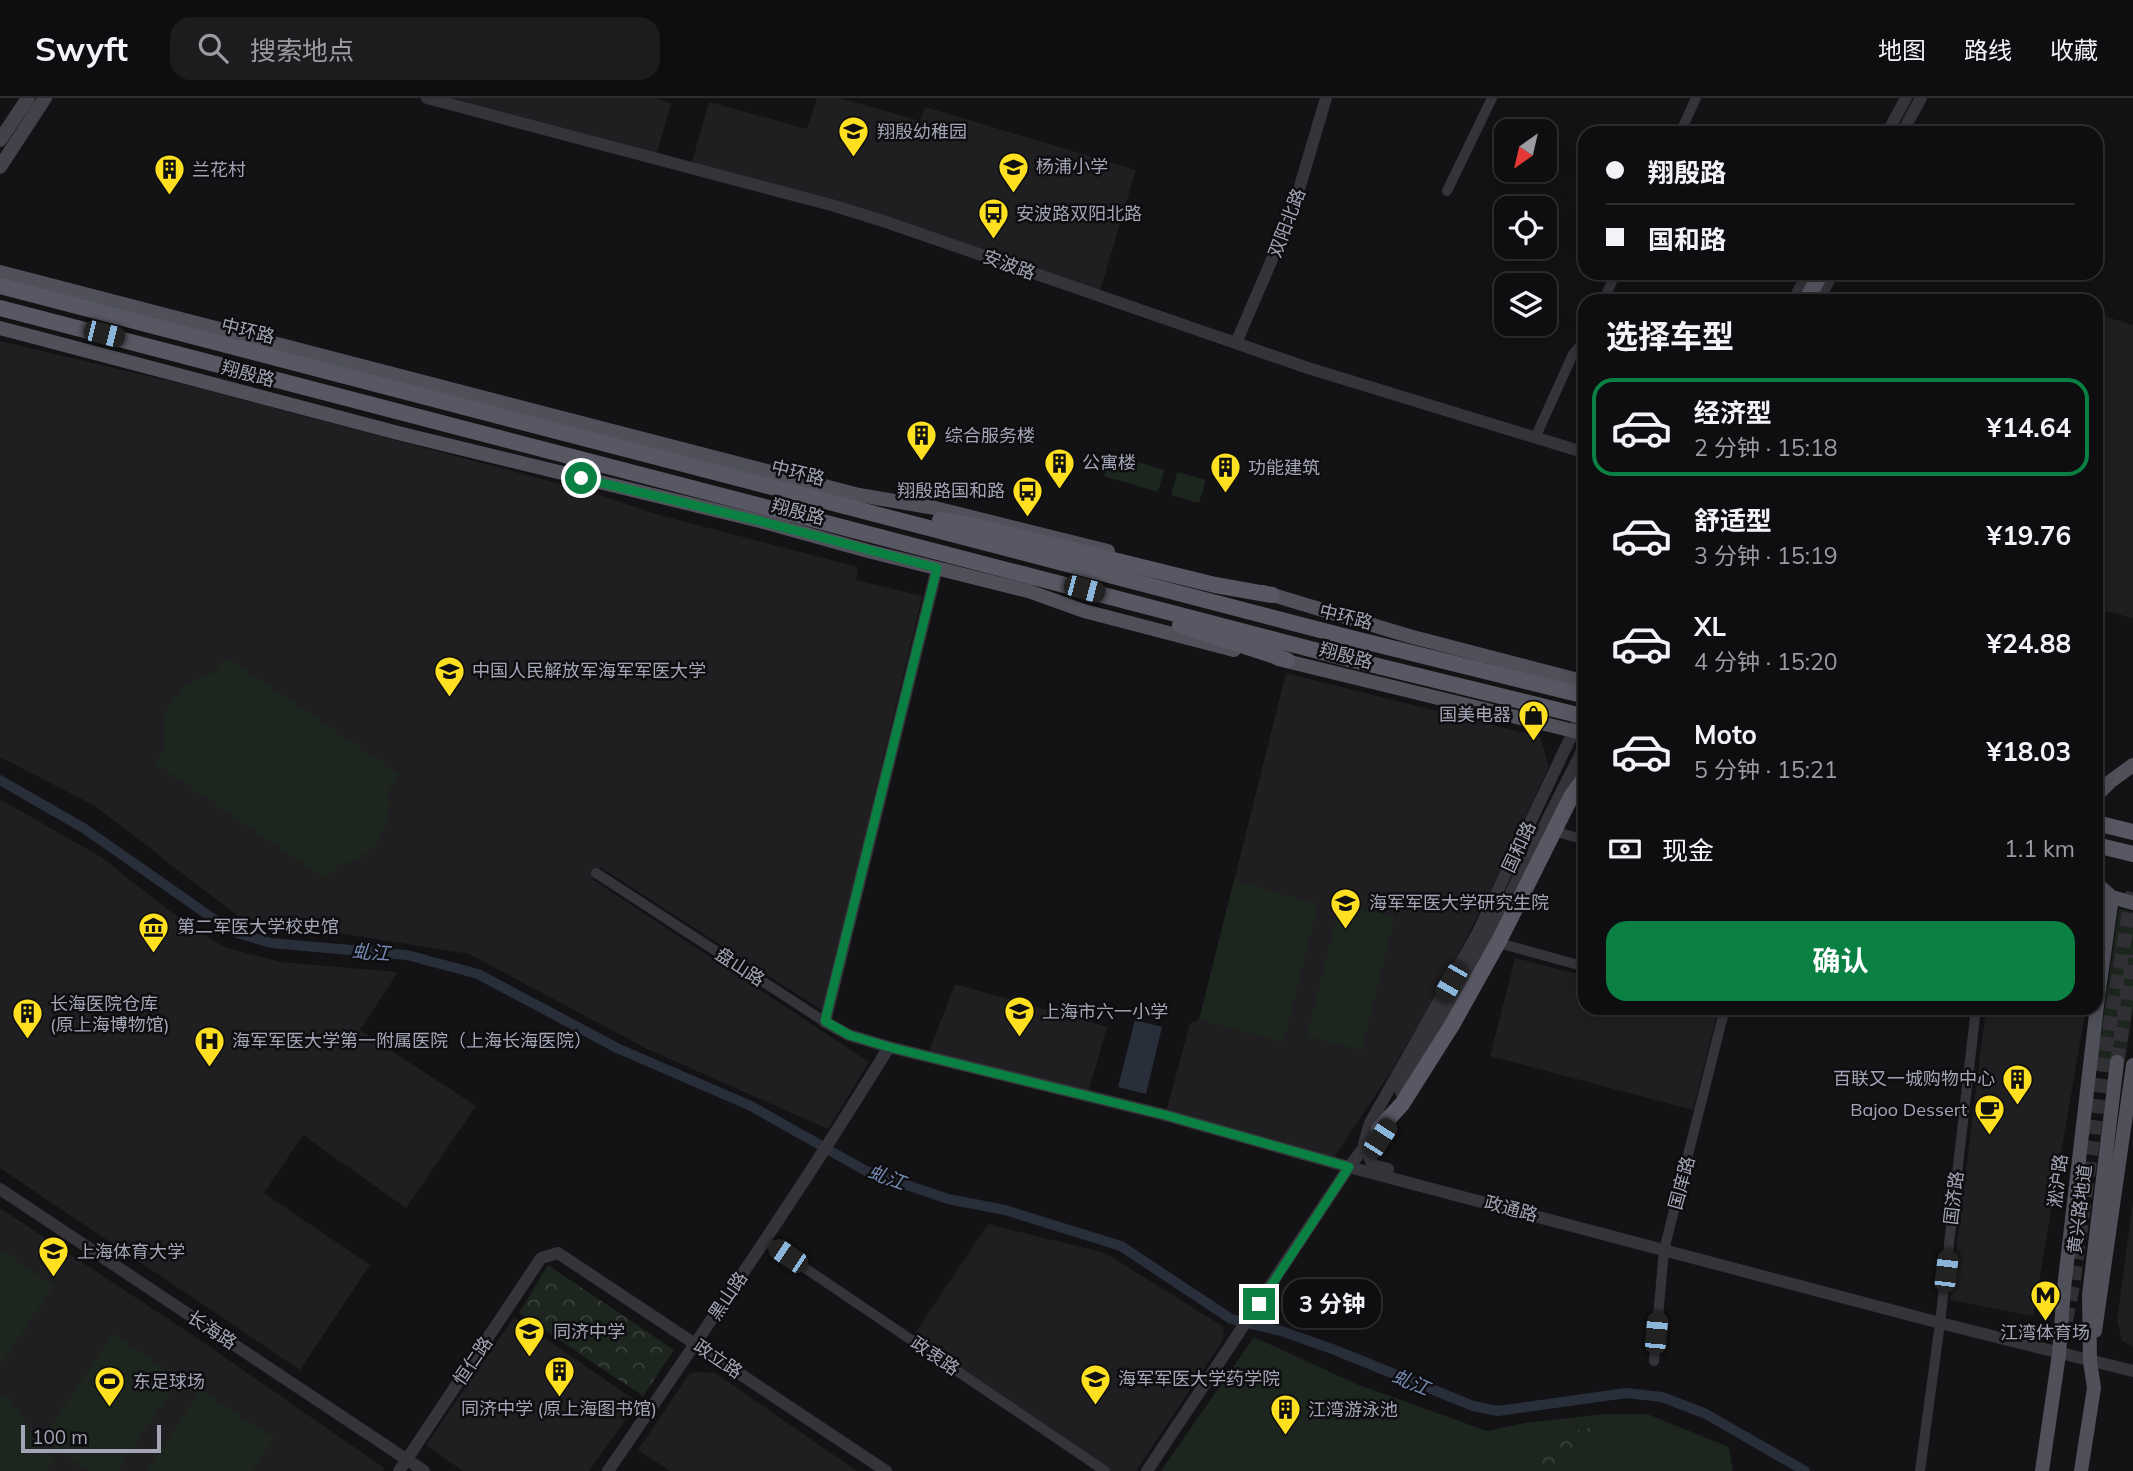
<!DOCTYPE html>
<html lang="zh">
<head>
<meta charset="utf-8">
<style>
	:root { --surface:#0e0e10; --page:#1c1c1e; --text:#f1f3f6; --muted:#9b9c9f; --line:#2e2e30; --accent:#0b8043 }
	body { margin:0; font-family:Mulish,"Noto Sans SC",sans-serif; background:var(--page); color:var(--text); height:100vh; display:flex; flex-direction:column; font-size:26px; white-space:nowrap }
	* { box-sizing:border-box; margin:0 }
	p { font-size:23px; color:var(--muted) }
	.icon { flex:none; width:38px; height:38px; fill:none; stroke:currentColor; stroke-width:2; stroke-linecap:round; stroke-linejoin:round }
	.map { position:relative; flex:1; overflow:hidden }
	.side { position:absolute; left:1578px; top:196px; width:525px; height:721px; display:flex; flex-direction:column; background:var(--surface); border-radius:21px; box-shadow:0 4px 18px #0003,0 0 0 2px var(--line) }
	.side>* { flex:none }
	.guide { position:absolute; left:1578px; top:28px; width:525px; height:154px; border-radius:21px; box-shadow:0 4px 18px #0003,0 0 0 2px var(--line); display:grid; align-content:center; height:154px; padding:0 28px; background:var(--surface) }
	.needle { width:46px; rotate:214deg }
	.tools { position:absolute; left:1494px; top:21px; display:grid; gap:14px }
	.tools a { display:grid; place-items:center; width:63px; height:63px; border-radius:14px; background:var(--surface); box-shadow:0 4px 18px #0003,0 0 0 2px var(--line); font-size:35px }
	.scale { position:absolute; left:21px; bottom:18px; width:140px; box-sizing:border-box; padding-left:7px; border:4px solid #a3a5b7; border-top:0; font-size:19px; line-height:24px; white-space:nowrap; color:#a3a5b7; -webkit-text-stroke:5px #0e0e10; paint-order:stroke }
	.end { position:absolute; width:32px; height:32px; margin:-16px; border:9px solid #0b8043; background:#fff; box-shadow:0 0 0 4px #fff }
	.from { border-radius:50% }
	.bubble { position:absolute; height:49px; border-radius:21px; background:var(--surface); box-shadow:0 4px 18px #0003,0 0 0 2px var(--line); font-size:23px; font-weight:700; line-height:49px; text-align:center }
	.car { position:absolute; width:21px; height:42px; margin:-21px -10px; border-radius:9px; box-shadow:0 0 5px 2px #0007; background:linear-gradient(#222 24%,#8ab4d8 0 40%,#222 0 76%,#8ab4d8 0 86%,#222 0) }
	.guide b { display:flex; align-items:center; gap:24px; height:66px; font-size:26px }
	.guide b+b { border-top:2px solid var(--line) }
	.guide i { width:18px; height:18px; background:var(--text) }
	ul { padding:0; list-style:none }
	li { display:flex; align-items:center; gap:21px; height:98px; margin:0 14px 10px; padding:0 14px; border:4px solid transparent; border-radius:21px }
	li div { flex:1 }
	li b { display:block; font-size:26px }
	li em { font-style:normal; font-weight:700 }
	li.active { border-color:var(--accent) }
	li>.icon { width:63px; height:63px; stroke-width:1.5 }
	h2 { padding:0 28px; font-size:32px; line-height:84px }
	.pay { display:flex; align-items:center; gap:18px; height:77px; padding:0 28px; font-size:26px }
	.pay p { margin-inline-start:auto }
	.primary-button { display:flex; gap:14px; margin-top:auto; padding:14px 28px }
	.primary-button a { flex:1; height:80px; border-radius:21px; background:var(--accent); color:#fff; font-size:28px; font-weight:700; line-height:80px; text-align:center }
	header { display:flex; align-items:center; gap:42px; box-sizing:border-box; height:98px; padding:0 35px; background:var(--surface); border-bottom:2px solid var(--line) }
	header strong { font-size:33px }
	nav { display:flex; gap:38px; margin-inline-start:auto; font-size:24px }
	.search { width:490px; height:63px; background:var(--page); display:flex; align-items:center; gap:18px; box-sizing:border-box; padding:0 24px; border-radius:21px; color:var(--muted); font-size:26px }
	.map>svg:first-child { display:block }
	.built { fill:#1f1f22 }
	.grass { fill:#1d251f }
	.park { fill:url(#park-crowns) }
	.water { fill:#282e3a }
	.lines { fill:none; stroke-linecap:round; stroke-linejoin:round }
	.canal { stroke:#282e3a; stroke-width:10 }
	.primary-tunnel { stroke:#303035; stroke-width:14; stroke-dasharray:14 7; stroke-linecap:butt }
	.minor { stroke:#34343a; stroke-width:10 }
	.tertiary { stroke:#34343a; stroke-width:12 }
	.secondary { stroke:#41424a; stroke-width:14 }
	.primary { stroke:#4f505a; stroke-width:14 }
	.trunk { stroke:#575863; stroke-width:16 }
	.trunk-bridge { stroke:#575863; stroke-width:16 }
	.route { stroke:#0b8043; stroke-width:9 }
	.labels { text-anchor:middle; stroke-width:5; stroke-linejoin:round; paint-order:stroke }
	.poi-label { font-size:18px; fill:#a3a5b7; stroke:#0e0e10; text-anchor:start }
	.street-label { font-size:18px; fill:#a3a5b7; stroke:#0e0e10 }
	.water-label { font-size:19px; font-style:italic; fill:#768cb6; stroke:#0e0e10 }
</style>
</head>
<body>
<header>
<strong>Swyft</strong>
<div class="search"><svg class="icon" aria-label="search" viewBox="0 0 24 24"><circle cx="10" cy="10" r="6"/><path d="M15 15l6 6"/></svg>搜索地点</div>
<nav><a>地图</a><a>路线</a><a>收藏</a></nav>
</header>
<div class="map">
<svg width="2133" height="1373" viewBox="0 0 2133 1373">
	<defs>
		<pattern id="park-crowns" width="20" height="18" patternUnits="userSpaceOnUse" patternTransform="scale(1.75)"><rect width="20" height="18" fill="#1d251f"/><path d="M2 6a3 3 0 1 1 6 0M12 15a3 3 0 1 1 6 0" fill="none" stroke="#3b423d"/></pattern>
	</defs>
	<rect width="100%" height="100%" fill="#131315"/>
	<path class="built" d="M452 0H656L671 5 657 55Z
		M817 0H840L920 23 925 9 1136 72 1100 193 692 64 709 4 807 31Z
		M2097 216 2133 227V520L2097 511Z
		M0 243 194 289 591 394 659 417 858 469 856 482 922 498 823 913 600 769 592 781 869 964 828 1031 647 951 469 856 239 819 95 708 0 659Z
		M1286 575 1540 639 1549 668 1511 751 1445 883 1390 975 1331 1064 1165 1017 1190 926 1199 922Z
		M0 701 101 759 184 824 224 849 280 864 398 874 360 932 476 1008 406 1110 303 1037 264 1095 370 1167 300 1272 0 1070Z
		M1515 860 1585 878 1586 910H1706L1718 913 1693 1012 1490 958Z
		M955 886 1107 929 1088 995 929 953Z
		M1986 910H2086L2033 1218 1950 1202Z
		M2133 1103V1249L2122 1243 2117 1222Z
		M0 1110 200 1242 384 1370 383 1373H0Z
		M988 1126 1105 1155 1224 1229 1223 1242 1136 1373H1108L911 1241Z
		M514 1219 638 1304 589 1373H463L426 1347Z
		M696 1274 715 1275 857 1373H670L638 1352 689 1276Z"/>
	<path class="grass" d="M1110 356 1164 372 1158 394 1104 378Z
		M1177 374 1206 382 1199 405 1171 397Z
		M226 559 399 676 389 692 390 712 381 736 374 748 358 761 336 769 327 782 155 665 165 651 164 621 170 606 186 587 215 574Z
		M1234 782 1318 807 1284 944 1199 922Z
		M1340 806 1395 819 1362 952 1307 938Z
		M2119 811 2133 814V911L2125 964 2097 960Z
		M0 1151 54 1188 0 1267Z
		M113 1236 179 1281 117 1373H89L42 1341Z
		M1254 1239 1356 1286 1487 1333 1525 1325 1604 1316H1647L1729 1349 1733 1373H1161Z
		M201 1292 274 1340 252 1373H147Z
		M0 1295 11 1303 25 1320 35 1346 56 1360 48 1373H0Z"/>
	<path class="park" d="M548 1167 674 1252 643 1298 519 1215Z
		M1592 1329 1610 1333 1617 1341C1591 1343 1566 1354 1549 1373H1516L1553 1339Z"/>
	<path class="water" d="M1135 922 1162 929 1146 996 1118 989Z"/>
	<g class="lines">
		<path class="canal" d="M0 682 85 731 221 826 240 836 271 845 407 857 478 876 617 950 751 1008 866 1073 948 1101 1005 1112 1121 1148 1231 1221 1281 1233 1335 1252 1473 1308 1498 1313 1626 1295 1662 1299 1706 1316 1805 1373"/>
		<path class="primary-tunnel" d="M2117 964 2133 857
			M2066 1223 2073 1188 2104 961 2133 792"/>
		<path class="minor" d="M1680 35 1696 0
			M1447 93 1492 0
			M1603 203 1616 175
			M1535 340 1573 256 1586 241
			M1549 732 1586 742
			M596 775 825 924
			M1495 844 1586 869
			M765 1143 1105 1373
			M1654 1263 1664 1152 1725 910
			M1920 1373 1940 1225 1976 910"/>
		<path class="tertiary" d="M427 0 835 108 886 124 1308 270 1586 355
			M1887 35 1906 0
			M1902 35 1921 0
			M1793 203 1808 175
			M1818 203 1833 175
			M1236 245 1292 115 1326 0
			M937 470 825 924 849 937 889 949 1165 1017 1349 1069 1940 1225 2133 1273
			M1401 994 1487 842 1586 645
			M1385 1033 1369 1057C1371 1069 1378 1068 1388 1071
			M1364 1046 1370 1025 1477 836 1586 607
			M0 1091 424 1373
			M399 1373 541 1160 558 1155 886 1373
			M608 1373C704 1233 800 1094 889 949
			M1147 1373 1349 1069 1383 1025"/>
		<path class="secondary" d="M0 42 28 0
			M0 69 45 0"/>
		<path class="primary" d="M0 174 859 397 935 410 1108 453
			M0 230 402 336 760 423 868 453 1028 493 1084 513 1234 552
			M1263 494 1409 538 1586 584
			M1278 561 1586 636
			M2096 698 2111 683 2133 667
			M2096 785 2112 799 2133 805
			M2095 1233 2133 967
			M2042 1373 2059 1256 2064 1190 2098 899 2112 799
			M2081 1373 2094 1290 2090 1263 2089 1197 2117 964"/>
		<path class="trunk" d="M0 188 1351 540 1586 598
			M1806 203 1821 175
			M0 210 1345 560
			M940 422 971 427 1215 487 1272 497
			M1180 527 1287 562
			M2096 725 2133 734
			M2096 747 2133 756
			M1379 1031 1402 1006 1452 927"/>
		<path class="trunk-bridge" d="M1345 560 1586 619
			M1452 927 1500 841 1571 699 1586 678"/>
	</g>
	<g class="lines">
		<path class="route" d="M581 380 760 423 937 470 825 923 849 937 889 949 1165 1017 1349 1069 1259 1206"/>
	</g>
	<defs>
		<symbol id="school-pin" viewBox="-11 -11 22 30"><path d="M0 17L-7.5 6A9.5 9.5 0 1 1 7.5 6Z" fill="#ffe021" stroke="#0e0e10"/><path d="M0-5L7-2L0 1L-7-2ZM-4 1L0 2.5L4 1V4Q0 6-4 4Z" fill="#111"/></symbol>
		<symbol id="building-pin" viewBox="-11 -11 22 30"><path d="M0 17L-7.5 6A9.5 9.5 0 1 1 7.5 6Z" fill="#ffe021" stroke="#0e0e10"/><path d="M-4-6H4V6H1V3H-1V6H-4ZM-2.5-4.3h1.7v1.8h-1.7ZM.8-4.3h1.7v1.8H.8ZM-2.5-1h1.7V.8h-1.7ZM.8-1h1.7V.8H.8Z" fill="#111"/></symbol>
		<symbol id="bus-pin" viewBox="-11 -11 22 30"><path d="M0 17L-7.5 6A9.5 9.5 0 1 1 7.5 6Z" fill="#ffe021" stroke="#0e0e10"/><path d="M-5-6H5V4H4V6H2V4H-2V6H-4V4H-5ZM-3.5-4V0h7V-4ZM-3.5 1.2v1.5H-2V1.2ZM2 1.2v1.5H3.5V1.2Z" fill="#111"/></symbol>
		<symbol id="university-pin" viewBox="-11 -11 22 30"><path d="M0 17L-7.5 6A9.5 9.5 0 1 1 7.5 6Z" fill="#ffe021" stroke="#0e0e10"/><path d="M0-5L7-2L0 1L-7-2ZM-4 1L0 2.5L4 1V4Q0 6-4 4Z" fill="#111"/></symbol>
		<symbol id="shop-pin" viewBox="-11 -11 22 30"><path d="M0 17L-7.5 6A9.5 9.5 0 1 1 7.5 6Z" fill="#ffe021" stroke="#0e0e10"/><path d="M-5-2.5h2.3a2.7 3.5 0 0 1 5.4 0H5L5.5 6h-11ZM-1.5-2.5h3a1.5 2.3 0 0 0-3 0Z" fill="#111"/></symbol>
		<symbol id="museum-pin" viewBox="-11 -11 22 30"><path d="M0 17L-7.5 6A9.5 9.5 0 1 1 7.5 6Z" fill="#ffe021" stroke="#0e0e10"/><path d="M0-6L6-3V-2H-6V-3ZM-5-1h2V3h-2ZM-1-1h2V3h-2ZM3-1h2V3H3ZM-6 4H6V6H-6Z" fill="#111"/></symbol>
		<symbol id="hospital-pin" viewBox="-11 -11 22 30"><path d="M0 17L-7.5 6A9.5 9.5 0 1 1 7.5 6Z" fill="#ffe021" stroke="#0e0e10"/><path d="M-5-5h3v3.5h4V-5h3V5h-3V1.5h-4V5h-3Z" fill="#111"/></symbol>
		<symbol id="cafe-pin" viewBox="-11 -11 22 30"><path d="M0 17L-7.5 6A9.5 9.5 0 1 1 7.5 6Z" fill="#ffe021" stroke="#0e0e10"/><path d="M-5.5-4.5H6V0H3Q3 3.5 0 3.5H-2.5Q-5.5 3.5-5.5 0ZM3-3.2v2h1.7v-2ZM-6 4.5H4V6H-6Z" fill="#111"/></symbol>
		<symbol id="metro-pin" viewBox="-11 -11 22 30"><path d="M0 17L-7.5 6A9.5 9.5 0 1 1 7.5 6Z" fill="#ffe021" stroke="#0e0e10"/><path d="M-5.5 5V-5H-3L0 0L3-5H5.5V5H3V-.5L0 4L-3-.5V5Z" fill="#111"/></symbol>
		<symbol id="stadium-pin" viewBox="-11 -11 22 30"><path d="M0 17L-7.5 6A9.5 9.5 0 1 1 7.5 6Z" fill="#ffe021" stroke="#0e0e10"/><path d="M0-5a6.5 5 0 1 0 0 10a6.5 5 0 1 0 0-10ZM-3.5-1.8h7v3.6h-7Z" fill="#111"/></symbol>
	</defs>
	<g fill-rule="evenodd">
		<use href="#school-pin" x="836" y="16" width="35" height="47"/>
		<use href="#school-pin" x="996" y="52" width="35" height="47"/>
		<use href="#building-pin" x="152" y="54" width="35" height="47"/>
		<use href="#bus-pin" x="976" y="98" width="35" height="47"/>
		<use href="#building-pin" x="904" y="320" width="35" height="47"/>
		<use href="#building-pin" x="1042" y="348" width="35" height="47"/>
		<use href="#building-pin" x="1208" y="352" width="35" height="47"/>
		<use href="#bus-pin" x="1010" y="376" width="35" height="47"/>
		<use href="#university-pin" x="432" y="556" width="35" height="47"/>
		<use href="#shop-pin" x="1516" y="600" width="35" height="47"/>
		<use href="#university-pin" x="1328" y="788" width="35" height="47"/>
		<use href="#museum-pin" x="136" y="812" width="35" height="47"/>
		<use href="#school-pin" x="1002" y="896" width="35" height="47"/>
		<use href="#building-pin" x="10" y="898" width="35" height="47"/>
		<use href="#hospital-pin" x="192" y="926" width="35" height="47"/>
		<use href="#building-pin" x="2000" y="964" width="35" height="47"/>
		<use href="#cafe-pin" x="1972" y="994" width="35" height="47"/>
		<use href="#university-pin" x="36" y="1136" width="35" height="47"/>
		<use href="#metro-pin" x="2028" y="1180" width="35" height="47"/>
		<use href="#school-pin" x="512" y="1216" width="35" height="47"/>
		<use href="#building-pin" x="542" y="1256" width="35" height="47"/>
		<use href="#university-pin" x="1078" y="1264" width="35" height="47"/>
		<use href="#stadium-pin" x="92" y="1266" width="35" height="47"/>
		<use href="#building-pin" x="1268" y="1294" width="35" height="47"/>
	</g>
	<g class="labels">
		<g class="poi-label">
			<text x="877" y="40">翔殷幼稚园</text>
			<text x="1036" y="75">杨浦小学</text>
			<text x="192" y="78">兰花村</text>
			<text x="1016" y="122">安波路双阳北路</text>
			<text x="945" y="344">综合服务楼</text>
			<text x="1082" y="371">公寓楼</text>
			<text x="1248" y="376">功能建筑</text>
			<text x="1005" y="399" text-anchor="end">翔殷路国和路</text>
			<text x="472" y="579">中国人民解放军海军军医大学</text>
			<text x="1511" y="623" text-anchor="end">国美电器</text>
			<text x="1369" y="811">海军军医大学研究生院</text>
			<text x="177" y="835">第二军医大学校史馆</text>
			<text x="50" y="912">长海医院仓库<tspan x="50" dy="21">(原上海博物馆)</tspan></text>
			<text x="1042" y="920">上海市六一小学</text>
			<text x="232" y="949">海军军医大学第一附属医院（上海长海医院）</text>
			<text x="1995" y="987" text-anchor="end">百联又一城购物中心</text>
			<text x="1967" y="1018" text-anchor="end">Bajoo Dessert</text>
			<text x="77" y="1160">上海体育大学</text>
			<text x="553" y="1240">同济中学</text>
			<text x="2045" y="1241" text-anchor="middle">江湾体育场</text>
			<text x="1118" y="1287">海军军医大学药学院</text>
			<text x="133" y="1290">东足球场</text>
			<text x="559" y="1317" text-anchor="middle">同济中学 (原上海图书馆)</text>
			<text x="1308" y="1318">江湾游泳池</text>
		</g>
		<g class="street-label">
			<text transform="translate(1287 125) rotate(-69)" y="6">双阳北路</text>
			<text transform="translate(1009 167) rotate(20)" y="6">安波路</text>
			<text transform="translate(248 233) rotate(14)" y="6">中环路</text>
			<text transform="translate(248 276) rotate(15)" y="6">翔殷路</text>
			<text transform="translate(798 375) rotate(14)" y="6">中环路</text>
			<text transform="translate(798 414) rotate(15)" y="6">翔殷路</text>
			<text transform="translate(1346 519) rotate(14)" y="6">中环路</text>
			<text transform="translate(1346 558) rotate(15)" y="6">翔殷路</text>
			<text transform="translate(1519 749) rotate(-65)" y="6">国和路</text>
			<text transform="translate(740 869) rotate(33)" y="6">盘山路</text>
			<text transform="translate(2058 1083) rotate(-83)" y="6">淞沪路</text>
			<text transform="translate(1682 1085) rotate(-75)" y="6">国庠路</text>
			<text transform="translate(1954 1100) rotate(-83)" y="6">国济路</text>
			<text transform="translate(1511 1111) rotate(15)" y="6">政通路</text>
			<text transform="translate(2080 1111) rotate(-83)" y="6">黄兴路地道</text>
			<text transform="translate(728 1198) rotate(-56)" y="6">黑山路</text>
			<text transform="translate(212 1232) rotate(33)" y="6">长海路</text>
			<text transform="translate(935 1258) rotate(34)" y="6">政衷路</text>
			<text transform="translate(718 1261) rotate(34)" y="6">政立路</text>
			<text transform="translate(473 1263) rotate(-56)" y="6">恒仁路</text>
		</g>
		<g class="water-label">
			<text transform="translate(371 854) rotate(4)" y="7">虬江</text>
			<text transform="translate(887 1079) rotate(20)" y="7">虬江</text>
			<text transform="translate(1411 1284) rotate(22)" y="7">虬江</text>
		</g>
	</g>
</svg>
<div class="tools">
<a><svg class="needle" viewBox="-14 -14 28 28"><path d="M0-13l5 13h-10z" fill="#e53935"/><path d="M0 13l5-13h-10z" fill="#9b9c9f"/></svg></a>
<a><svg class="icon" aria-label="locate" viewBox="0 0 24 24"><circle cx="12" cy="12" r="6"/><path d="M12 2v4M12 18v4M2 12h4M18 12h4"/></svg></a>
<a><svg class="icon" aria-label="layers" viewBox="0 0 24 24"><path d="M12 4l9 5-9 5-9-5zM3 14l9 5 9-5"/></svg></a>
</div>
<div class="scale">100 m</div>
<i class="end from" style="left:581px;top:380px"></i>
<i class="end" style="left:1259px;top:1206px"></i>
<div class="bubble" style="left:1283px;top:1181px;width:98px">3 分钟</div>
<i class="car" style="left:104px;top:236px;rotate:104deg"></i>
<i class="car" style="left:1084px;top:491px;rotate:105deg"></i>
<i class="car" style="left:1451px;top:884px;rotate:210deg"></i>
<i class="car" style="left:1380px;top:1040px;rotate:33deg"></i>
<i class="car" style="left:788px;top:1158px;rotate:304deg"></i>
<i class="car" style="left:1946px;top:1173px;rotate:7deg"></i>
<i class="car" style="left:1656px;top:1235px;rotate:5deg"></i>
<div class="guide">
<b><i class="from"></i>翔殷路</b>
<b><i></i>国和路</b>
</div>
<section class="side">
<h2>选择车型</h2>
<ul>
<li class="active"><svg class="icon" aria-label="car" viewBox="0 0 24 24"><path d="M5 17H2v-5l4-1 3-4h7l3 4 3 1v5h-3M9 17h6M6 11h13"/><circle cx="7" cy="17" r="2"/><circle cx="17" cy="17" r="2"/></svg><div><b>经济型</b><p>2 分钟 · 15:18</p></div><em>¥14.64</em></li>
<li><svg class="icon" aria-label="car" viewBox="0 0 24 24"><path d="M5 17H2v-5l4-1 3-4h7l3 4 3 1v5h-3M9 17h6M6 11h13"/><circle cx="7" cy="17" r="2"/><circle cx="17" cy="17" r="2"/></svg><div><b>舒适型</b><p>3 分钟 · 15:19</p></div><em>¥19.76</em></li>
<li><svg class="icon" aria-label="car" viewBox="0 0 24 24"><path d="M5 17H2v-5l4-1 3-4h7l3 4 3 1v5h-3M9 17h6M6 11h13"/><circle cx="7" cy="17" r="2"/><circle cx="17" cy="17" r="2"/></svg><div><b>XL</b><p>4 分钟 · 15:20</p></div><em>¥24.88</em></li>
<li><svg class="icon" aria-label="car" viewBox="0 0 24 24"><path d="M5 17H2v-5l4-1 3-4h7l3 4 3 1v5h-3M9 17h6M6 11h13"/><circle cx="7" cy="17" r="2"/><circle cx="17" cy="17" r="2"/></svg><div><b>Moto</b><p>5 分钟 · 15:21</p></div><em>¥18.03</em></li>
</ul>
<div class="pay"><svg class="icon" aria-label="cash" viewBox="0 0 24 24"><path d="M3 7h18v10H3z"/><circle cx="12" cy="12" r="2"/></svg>现金<p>1.1 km</p></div>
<div class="primary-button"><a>确认</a></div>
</section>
</div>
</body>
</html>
